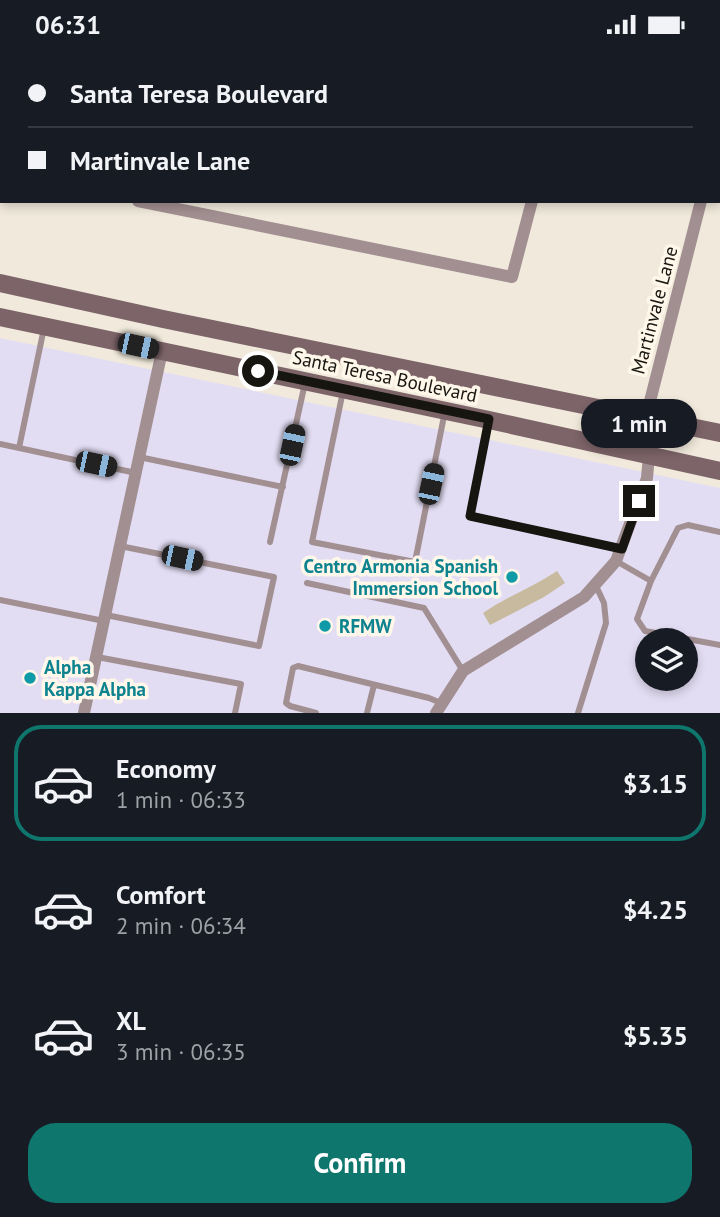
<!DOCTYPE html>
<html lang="en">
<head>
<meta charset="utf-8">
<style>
	:root { --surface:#171b24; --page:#242831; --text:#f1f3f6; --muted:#9ea1a6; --line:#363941; --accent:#0f766e }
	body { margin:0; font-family:"PT Sans",sans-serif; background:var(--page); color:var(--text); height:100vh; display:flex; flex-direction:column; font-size:26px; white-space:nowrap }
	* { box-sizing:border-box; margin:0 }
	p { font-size:23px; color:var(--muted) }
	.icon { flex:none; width:38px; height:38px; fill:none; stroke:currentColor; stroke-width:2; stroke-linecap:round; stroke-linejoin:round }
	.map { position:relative; height:664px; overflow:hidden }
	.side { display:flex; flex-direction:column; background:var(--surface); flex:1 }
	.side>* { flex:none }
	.guide { position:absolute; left:0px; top:0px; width:721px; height:154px; box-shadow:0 4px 10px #0003; display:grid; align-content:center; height:154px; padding:0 28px; background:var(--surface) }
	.controls { position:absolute; left:635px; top:579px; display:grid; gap:14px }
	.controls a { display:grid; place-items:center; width:63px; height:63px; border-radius:50%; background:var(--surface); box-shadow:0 4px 10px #0003; font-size:35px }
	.end { position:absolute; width:32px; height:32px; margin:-16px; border:9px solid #171510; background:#fff; box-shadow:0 0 0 4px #fff }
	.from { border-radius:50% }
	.bubble { position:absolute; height:49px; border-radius:24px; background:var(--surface); box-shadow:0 4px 10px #0003; font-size:23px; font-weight:700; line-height:49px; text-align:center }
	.car { position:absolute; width:21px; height:42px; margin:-21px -10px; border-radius:9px; box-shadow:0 0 5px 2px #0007; background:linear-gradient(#222 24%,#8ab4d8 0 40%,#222 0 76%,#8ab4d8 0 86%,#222 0) }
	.guide b { display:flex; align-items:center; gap:24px; height:66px; font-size:26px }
	.guide b+b { border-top:2px solid var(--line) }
	.guide i { width:18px; height:18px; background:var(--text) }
	ul { padding:12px 0 0; list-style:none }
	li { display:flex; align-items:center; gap:21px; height:116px; margin:0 14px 10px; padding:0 14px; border:4px solid transparent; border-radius:28px }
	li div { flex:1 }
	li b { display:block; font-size:26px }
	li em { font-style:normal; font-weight:700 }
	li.on { border-color:var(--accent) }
	li>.icon { width:63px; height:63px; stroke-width:1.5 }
	.action { display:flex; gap:14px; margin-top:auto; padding:14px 28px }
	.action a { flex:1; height:80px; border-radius:28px; background:var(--accent); color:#fff; font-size:28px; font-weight:700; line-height:80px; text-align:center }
	.status { display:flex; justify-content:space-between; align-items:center; height:49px; padding:0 35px; background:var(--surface); direction:ltr }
	.status svg { height:19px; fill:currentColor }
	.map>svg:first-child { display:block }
	.commercial { fill:#e3ddf3; fill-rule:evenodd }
	.green { fill:#c8ba9f }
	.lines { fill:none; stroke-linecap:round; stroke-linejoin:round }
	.lane { stroke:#a28f92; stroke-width:6 }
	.street { stroke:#a28f92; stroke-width:12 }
	.secondary { stroke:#7d6469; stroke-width:18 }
	.route { stroke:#171510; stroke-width:9 }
	.culture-dot { fill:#0f9aa8; stroke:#fff7e9; stroke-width:2.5 }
	.labels { text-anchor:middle; stroke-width:7; stroke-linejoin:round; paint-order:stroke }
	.street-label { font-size:19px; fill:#171510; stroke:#fff7e9 }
	.culture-label { font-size:19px; font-weight:bold; fill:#0d838f; stroke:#fff7e9; text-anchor:start }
</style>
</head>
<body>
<div class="status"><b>06:31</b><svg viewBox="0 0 49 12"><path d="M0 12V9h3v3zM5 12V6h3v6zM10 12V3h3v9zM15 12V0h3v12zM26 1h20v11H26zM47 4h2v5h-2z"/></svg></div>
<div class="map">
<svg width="720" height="664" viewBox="0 0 720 664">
	<rect width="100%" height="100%" fill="#f1eadc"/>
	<path class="commercial" d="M0 289 720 439V664H0ZM648 592H686V630H648Z"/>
	<path class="green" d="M557 522 565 534 544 548 490 576 483 564C506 548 533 538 557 522Z"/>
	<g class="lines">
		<path class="lane" d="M343 342 312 493 415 513 445 362
			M489 371 470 467 620 499
			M0 395 136 424
			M19 399 44 279
			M139 408 283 438
			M720 483 688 476 678 479 651 532 637 570 645 582 720 596
			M270 493 305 334
			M616 512 651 532
			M307 534 424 559 463 622
			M0 551 104 572
			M106 566 259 597 274 528 120 497
			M97 608 241 635 235 664
			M316 664 290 657 286 654 293 619 298 617 429 649 441 654
			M367 664 374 636
			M578 664 606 574 604 554 596 537"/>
		<path class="street" d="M34 2V0
			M210 2H211
			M563 2 564 0
			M719 64 720 61
			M138 152 512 228 532 152
			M84 664 162 302
			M436 664 463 622 584 548 616 512 647 429 649 406 646 368 701 152"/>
		<path class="secondary" d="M0 234 163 270 720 384
			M0 268 489 371 720 422"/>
	</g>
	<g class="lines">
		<path class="route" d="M258 322 489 370 470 467 622 500 639 452"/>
	</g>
	<g class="culture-dot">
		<circle cx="512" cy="528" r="7"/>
		<circle cx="325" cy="577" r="7"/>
		<circle cx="30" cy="629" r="7"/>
	</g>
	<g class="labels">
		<g class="street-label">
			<text transform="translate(654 261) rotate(-75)" y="7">Martinvale Lane</text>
			<text transform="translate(385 327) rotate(12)" y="7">Santa Teresa Boulevard</text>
		</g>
		<g class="culture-label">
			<text x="498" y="524" text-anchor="end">Centro Armonia Spanish<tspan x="498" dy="22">Immersion School</tspan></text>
			<text x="339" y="584">RFMW</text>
			<text x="44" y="625">Alpha<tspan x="44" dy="22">Kappa Alpha</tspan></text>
		</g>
	</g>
</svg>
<div class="controls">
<a><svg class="icon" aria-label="layers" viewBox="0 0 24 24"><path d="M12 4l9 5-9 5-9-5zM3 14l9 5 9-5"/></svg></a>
</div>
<i class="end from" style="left:258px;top:322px"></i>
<i class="end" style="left:639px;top:452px"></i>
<div class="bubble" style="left:581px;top:350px;width:116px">1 min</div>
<i class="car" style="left:138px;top:297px;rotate:102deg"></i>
<i class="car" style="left:292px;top:396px;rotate:12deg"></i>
<i class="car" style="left:96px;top:415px;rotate:102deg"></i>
<i class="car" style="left:431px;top:435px;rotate:12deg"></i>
<i class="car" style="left:182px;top:509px;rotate:102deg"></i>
<div class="guide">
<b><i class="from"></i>Santa Teresa Boulevard</b>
<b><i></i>Martinvale Lane</b>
</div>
</div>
<section class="side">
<ul>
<li class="on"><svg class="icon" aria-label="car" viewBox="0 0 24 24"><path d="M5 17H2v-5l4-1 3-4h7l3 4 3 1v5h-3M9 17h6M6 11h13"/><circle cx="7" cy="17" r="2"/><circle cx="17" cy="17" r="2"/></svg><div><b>Economy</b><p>1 min · 06:33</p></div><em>$3.15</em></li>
<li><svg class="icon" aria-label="car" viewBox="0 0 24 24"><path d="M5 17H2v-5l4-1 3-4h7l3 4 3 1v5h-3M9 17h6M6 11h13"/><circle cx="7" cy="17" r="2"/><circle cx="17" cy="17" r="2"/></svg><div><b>Comfort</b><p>2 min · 06:34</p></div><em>$4.25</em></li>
<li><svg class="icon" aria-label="car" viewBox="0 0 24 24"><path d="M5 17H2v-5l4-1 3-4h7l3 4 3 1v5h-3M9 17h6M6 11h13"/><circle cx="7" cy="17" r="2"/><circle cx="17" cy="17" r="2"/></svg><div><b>XL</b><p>3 min · 06:35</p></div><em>$5.35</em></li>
</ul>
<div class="action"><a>Confirm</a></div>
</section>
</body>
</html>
